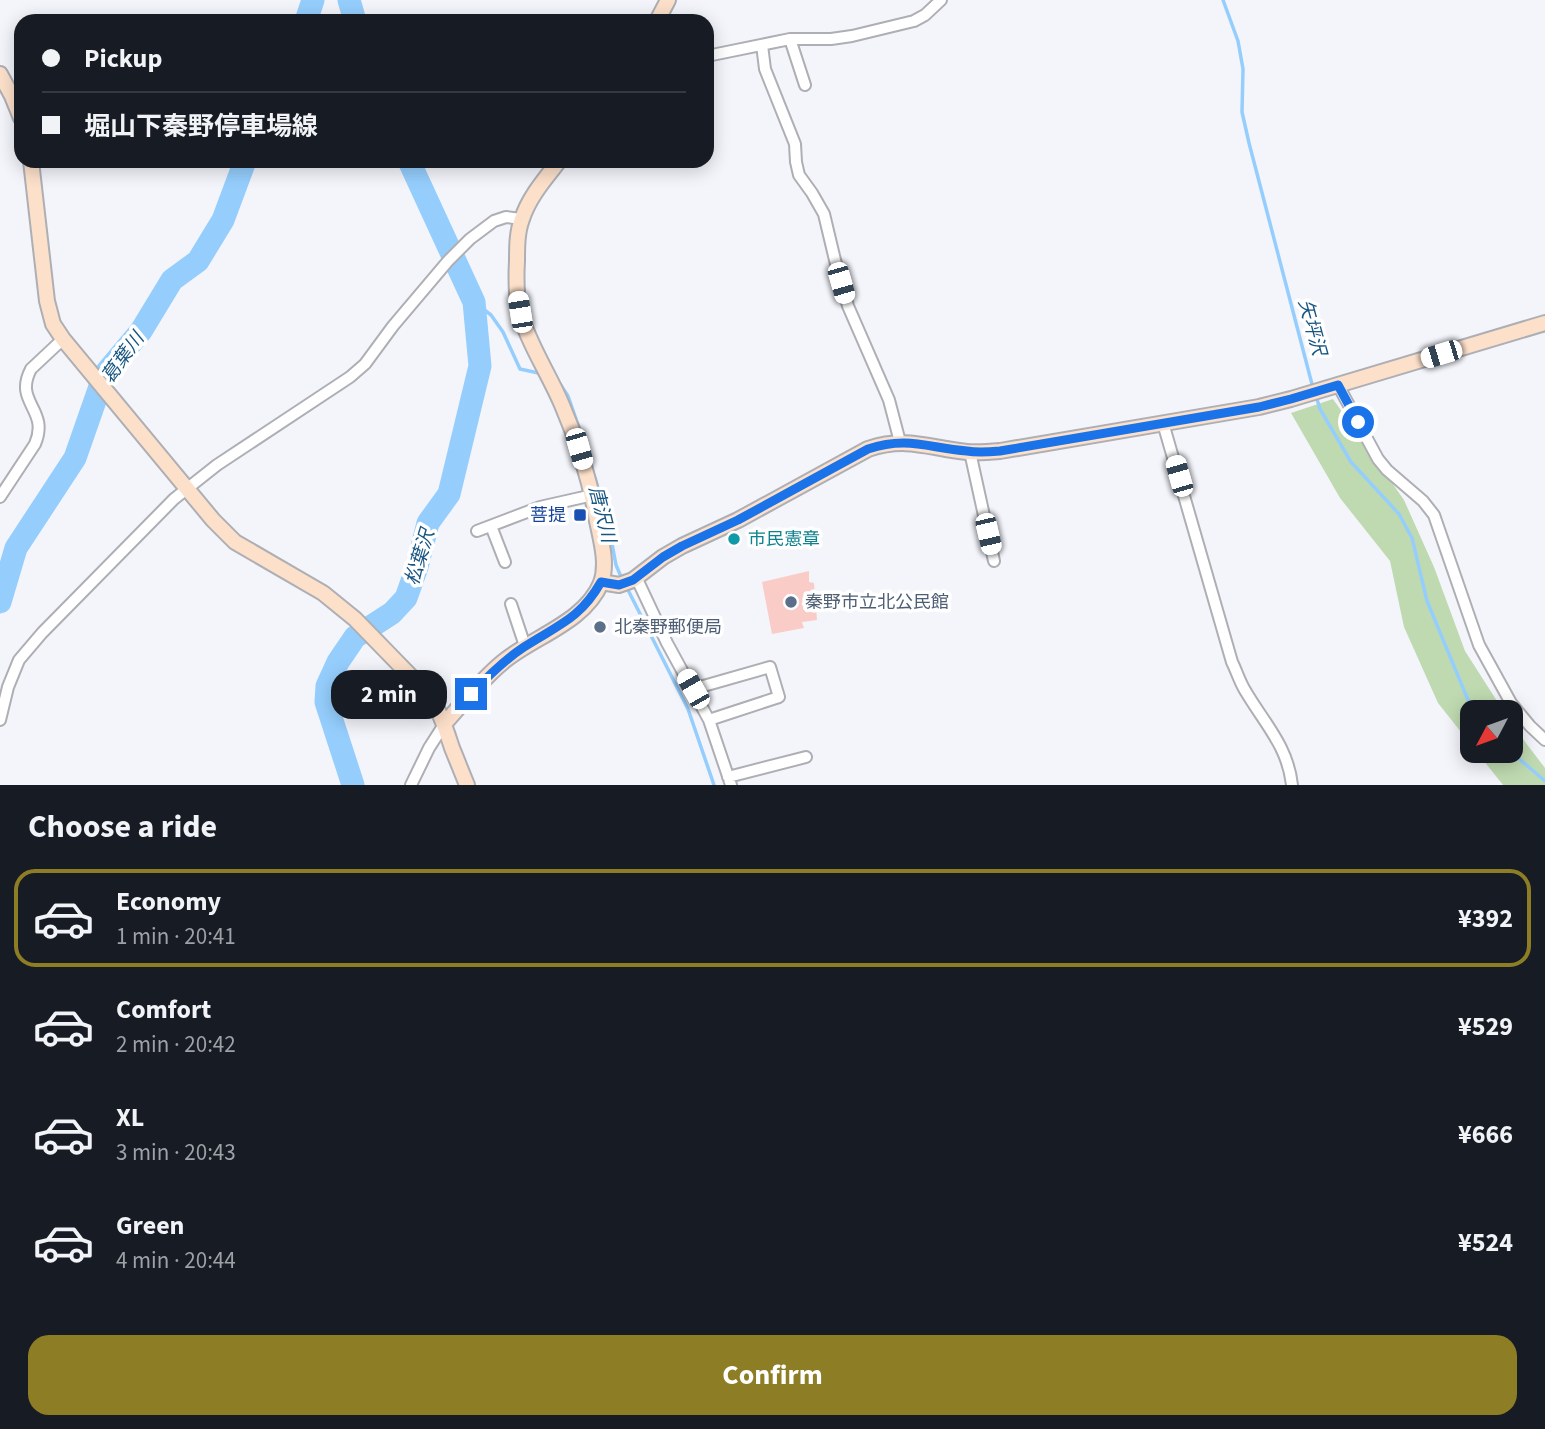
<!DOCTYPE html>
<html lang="en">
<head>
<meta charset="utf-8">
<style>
	:root { --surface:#171b24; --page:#20242c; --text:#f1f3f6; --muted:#9ea1a6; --line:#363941; --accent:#8d7e25 }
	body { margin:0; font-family:"Source Sans 3","Noto Sans JP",sans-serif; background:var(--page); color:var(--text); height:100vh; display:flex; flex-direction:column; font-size:26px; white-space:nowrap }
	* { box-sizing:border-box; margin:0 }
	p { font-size:23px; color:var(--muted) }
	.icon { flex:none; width:38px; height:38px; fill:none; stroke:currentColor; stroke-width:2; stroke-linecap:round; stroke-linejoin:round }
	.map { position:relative; height:785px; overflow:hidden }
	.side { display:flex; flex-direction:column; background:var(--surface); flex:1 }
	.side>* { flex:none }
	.top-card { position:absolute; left:14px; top:14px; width:700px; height:154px; border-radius:21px; box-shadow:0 4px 18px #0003; display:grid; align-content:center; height:154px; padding:0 28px; background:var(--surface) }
	.needle { width:46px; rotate:229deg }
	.buttons { position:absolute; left:1460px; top:700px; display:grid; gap:14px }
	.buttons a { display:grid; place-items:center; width:63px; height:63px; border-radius:14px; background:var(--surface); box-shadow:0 4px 18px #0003; font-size:35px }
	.end { position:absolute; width:32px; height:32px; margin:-16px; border:9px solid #1a73e8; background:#fff; box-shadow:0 0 0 4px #fff }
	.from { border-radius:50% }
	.bubble { position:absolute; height:49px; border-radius:21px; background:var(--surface); box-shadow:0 4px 18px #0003; font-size:23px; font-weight:700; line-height:49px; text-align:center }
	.car { position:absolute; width:21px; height:42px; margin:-21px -10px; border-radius:9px; box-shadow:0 0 5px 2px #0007; background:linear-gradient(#fff 24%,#345 0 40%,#fff 0 76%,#345 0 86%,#fff 0) }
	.top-card b { display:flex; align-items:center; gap:24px; height:66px; font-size:26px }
	.top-card b+b { border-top:2px solid var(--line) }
	.top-card i { width:18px; height:18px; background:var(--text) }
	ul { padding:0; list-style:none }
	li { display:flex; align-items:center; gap:21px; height:98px; margin:0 14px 10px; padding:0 14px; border:4px solid transparent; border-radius:21px }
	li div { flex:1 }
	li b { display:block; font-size:26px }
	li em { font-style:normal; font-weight:700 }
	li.on { border-color:var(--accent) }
	li>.icon { width:63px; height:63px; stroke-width:1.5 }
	h2 { padding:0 28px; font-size:32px; line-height:84px }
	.action { display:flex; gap:14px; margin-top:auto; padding:14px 28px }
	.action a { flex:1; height:80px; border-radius:21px; background:var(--accent); color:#fff; font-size:28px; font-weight:700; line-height:80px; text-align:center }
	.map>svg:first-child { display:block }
	.green { fill:#bfdab1 }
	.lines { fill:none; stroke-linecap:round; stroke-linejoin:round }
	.stream { stroke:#95cefd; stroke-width:3.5 }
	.river { stroke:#95cefd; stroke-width:23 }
	.building { fill:#faccc8 }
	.street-casing { stroke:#aeafb4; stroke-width:14 }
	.secondary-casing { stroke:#aeafb4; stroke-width:18 }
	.street { stroke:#fff; stroke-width:10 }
	.secondary { stroke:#fce0ca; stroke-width:14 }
	.route { stroke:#1a73e8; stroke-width:9 }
	.transit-dot { fill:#1a4fb4; stroke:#fff; stroke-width:2.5 }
	.culture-dot { fill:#0f9aa8; stroke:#fff; stroke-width:2.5 }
	.service-dot { fill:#5c6f8a; stroke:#fff; stroke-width:2.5 }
	.labels { text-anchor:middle; stroke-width:7; stroke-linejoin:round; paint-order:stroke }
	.transit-label { font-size:18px; fill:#164399; stroke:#fff; text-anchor:end }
	.culture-label { font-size:18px; fill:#0d838f; stroke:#fff; text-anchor:start }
	.service-label { font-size:18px; fill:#4e5e75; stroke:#fff; text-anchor:start }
	.water-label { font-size:19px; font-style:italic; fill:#185682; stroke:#fff }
</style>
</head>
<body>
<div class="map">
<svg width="1545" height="785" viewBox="0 0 1545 785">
	<rect width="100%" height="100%" fill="#f4f5fb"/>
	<path class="green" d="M1333 399 1404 500 1434 567 1465 651 1504 712H1472V746L1438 703 1404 627 1390 561 1340 498 1291 413Z
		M1510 722 1545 768V785H1503L1476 751H1510Z"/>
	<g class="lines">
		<path class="stream" d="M1223 0 1238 41 1243 69 1242 112 1249 143 1313 388
			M474 302 491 315 503 332 520 369 543 374
			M558 381 568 396 585 445
			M1316 396 1320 409 1351 462 1399 514 1412 538 1427 601 1473 712
			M590 462 607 517 616 565 622 579
			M626 586 688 709 714 785
			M1510 751 1545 781"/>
		<path class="river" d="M349 0 355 21
			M306 21 313 0
			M0 602 16 548 75 458 104 375 141 331 172 280 198 261 223 220 245 161
			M353 785 326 702 327 686 338 662 355 637 392 613 406 598 417 567 428 523 449 494 480 366 474 302 409 161"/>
	</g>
	<path class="building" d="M809 571V582L814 583 817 620 802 622 804 628 772 634 762 582Z"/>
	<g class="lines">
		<defs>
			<path id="street" d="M790 39 805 85
				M762 45 765 69 795 144 796 162 799 175 812 193 824 214 835 260 848 306 889 400 900 442
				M707 56 790 39H831L852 36 914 21 925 15 941 0
				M1338 385 1378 459 1387 470 1423 501 1434 515 1479 645 1511 703 1530 726 1545 740
				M1163 423 1232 662C1237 672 1240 683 1246 692 1265 724 1288 747 1292 785
				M970 452 994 561
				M0 497 35 444C50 409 13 403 31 369L63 339
				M491 526 505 562
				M477 531 540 507 593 495
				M636 577 667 643 709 720 731 785
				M511 604 525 646
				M693 689 770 667 779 697 709 720
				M0 720 8 687 19 660 42 633 174 499 217 465 350 377 365 364 393 326 448 261 470 239 494 221 506 217 521 219
				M728 777 806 757
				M411 785 429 748 445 723"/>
			<path id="secondary" d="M657 21 668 0
				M0 74 12 96 21 118
				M31 161 47 301 53 324 63 339 213 520 235 542 323 593 355 619 425 691C440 709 445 727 452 748 457 760 462 773 467 785
				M601 582 619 585 633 580 663 557 682 546 738 520 868 449C908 436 928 448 967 452 978 453 989 452 1000 451L1259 407 1291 399 1545 323
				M445 723C464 702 481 680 503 662 534 636 584 623 601 583 608 564 601 540 597 521 590 480 578 442 562 405 549 374 529 345 520 313 516 296 516 278 517 261 517 247 517 232 522 219 529 197 545 179 559 161"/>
		</defs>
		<use href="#street" class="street-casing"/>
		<use href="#secondary" class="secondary-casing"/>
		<use href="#street" class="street"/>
		<use href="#secondary" class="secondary"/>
	</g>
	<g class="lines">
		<path class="route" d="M471 694C488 676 504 660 524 647 558 625 580 619 601 582L619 585 633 580 663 557 682 546 738 520 868 449C908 436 928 448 967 451 978 453 989 452 1000 451L1259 407 1291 399 1338 385 1358 422"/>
	</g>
	<rect class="transit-dot" x="573" y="508" width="14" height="14" rx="3.5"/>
	<circle class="culture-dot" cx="734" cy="539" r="7"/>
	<g class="service-dot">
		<circle cx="791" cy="602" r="7"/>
		<circle cx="600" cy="627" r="7"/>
	</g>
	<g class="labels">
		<g class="transit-label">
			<text x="566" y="521">菩提</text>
		</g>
		<g class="culture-label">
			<text x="748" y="545">市民憲章</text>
		</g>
		<g class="service-label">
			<text x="805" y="608">秦野市立北公民館</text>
			<text x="614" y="633">北秦野郵便局</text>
		</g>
		<g class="water-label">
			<text transform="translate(1313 327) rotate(75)" y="7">矢坪沢</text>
			<text transform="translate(122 357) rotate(-54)" y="7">葛葉川</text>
			<text transform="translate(603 514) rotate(76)" y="7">唐沢川</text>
			<text transform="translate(419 557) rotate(-73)" y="7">松葉沢</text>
		</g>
	</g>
</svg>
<div class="buttons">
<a><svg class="needle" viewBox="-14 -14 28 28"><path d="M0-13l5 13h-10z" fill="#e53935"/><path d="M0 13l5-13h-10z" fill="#9ea1a6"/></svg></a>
</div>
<i class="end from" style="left:1358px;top:422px"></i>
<i class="end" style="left:471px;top:694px"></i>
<div class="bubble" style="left:331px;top:670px;width:116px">2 min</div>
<i class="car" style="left:841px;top:283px;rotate:164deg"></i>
<i class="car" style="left:520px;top:312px;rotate:351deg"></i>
<i class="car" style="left:1441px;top:354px;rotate:253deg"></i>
<i class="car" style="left:579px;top:449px;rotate:164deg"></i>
<i class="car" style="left:1179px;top:476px;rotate:344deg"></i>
<i class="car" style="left:988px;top:534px;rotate:167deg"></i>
<i class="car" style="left:693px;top:689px;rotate:330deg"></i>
<div class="top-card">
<b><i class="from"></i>Pickup</b>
<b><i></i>堀山下秦野停車場線</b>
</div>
</div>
<section class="side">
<h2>Choose a ride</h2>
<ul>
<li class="on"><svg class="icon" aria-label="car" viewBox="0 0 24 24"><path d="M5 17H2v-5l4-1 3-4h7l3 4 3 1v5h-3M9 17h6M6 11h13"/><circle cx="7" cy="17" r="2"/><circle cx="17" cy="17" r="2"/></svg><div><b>Economy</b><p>1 min · 20:41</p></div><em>¥392</em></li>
<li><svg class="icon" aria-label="car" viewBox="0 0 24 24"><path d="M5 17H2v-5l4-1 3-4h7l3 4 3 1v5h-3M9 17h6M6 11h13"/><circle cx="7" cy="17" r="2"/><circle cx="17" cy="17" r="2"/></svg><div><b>Comfort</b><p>2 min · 20:42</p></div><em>¥529</em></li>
<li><svg class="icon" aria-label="car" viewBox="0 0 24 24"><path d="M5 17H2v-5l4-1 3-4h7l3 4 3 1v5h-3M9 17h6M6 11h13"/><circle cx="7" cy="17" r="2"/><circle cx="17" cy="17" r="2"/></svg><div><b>XL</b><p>3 min · 20:43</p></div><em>¥666</em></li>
<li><svg class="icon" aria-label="car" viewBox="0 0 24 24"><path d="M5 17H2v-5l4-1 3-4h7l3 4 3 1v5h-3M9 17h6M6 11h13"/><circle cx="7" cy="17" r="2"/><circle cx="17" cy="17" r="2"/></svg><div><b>Green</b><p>4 min · 20:44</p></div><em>¥524</em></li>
</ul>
<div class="action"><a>Confirm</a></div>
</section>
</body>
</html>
